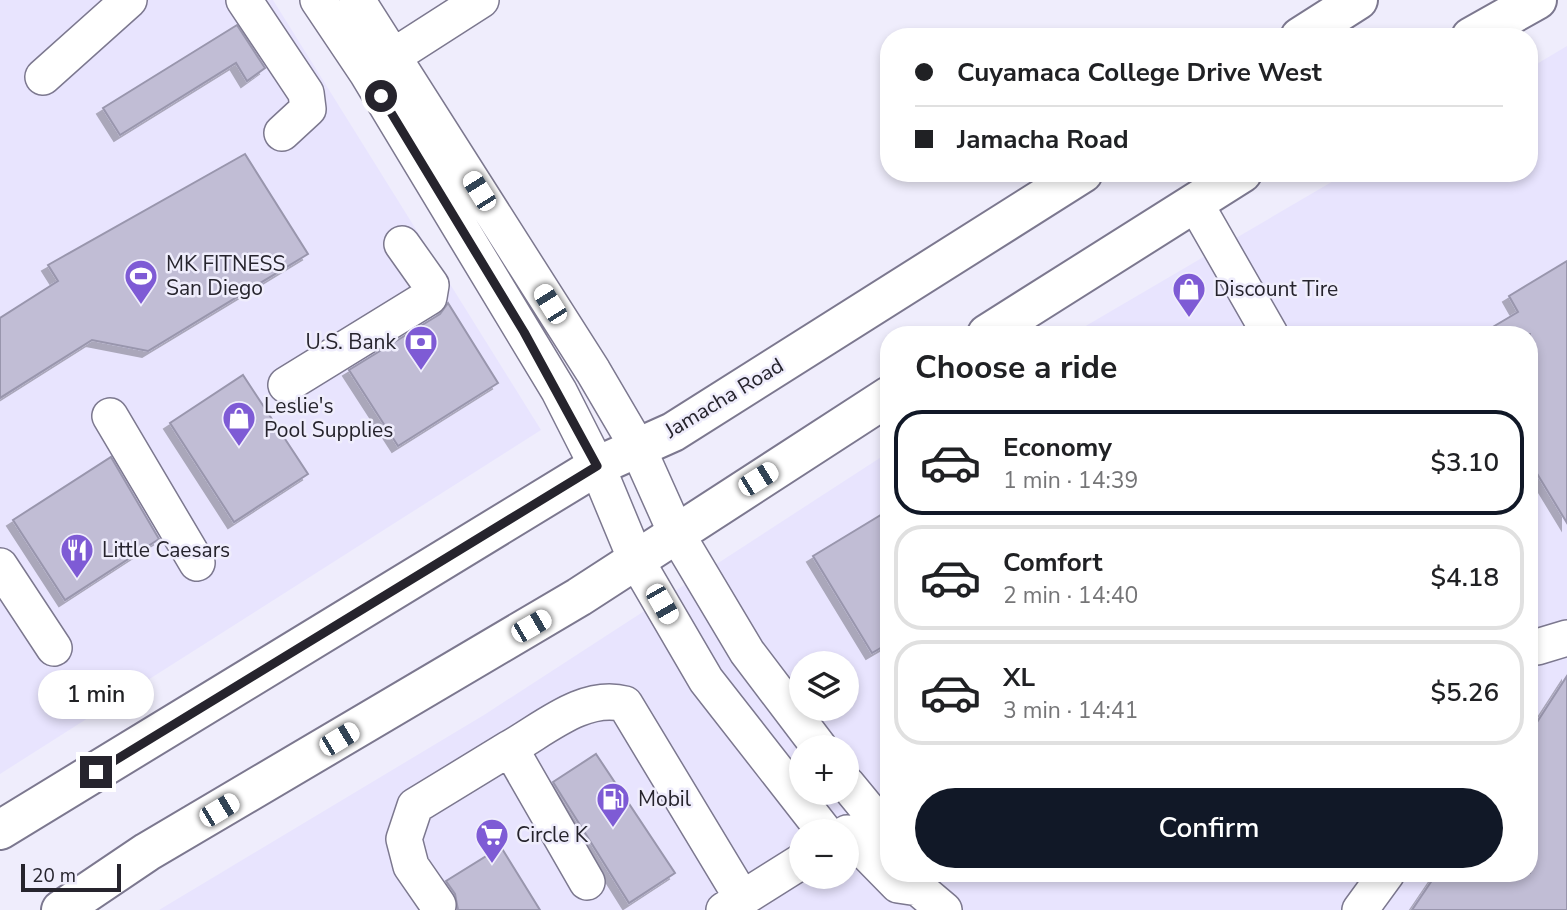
<!DOCTYPE html>
<html lang="en">
<head>
<meta charset="utf-8">
<style>
	:root { --surface:#fff; --page:#f2f2f2; --text:#202124; --muted:#757577; --line:#e0e0e0; --accent:#111827 }
	body { margin:0; font-family:"Nunito Sans",sans-serif; background:var(--page); color:var(--text); height:100vh; display:flex; flex-direction:column; font-size:26px; white-space:nowrap }
	* { box-sizing:border-box; margin:0 }
	p { font-size:23px; color:var(--muted) }
	.icon { flex:none; width:38px; height:38px; fill:none; stroke:currentColor; stroke-width:2; stroke-linecap:round; stroke-linejoin:round }
	.map { position:relative; flex:1; overflow:hidden }
	.details { position:absolute; left:880px; top:326px; width:658px; height:556px; display:flex; flex-direction:column; background:var(--surface); border-radius:28px; box-shadow:0 4px 10px #0003 }
	.details>* { flex:none }
	.hud { position:absolute; left:880px; top:28px; width:658px; height:154px; border-radius:28px; box-shadow:0 4px 10px #0003; display:grid; align-content:center; height:154px; padding:0 35px; background:var(--surface) }
	.controls { position:absolute; left:789px; top:651px; display:grid; gap:14px }
	.controls a { display:grid; place-items:center; width:70px; height:70px; border-radius:50%; background:var(--surface); box-shadow:0 4px 10px #0003; font-size:35px }
	.scale { position:absolute; left:21px; bottom:18px; width:100px; box-sizing:border-box; padding-left:7px; border:4px solid #26242d; border-top:0; font-size:19px; line-height:24px; white-space:nowrap; color:#26242d; -webkit-text-stroke:5px #efedfc; paint-order:stroke }
	.end { position:absolute; width:32px; height:32px; margin:-16px; border:9px solid #26242d; background:#fff; box-shadow:0 0 0 4px #fff }
	.from { border-radius:50% }
	.bubble { position:absolute; height:49px; border-radius:24px; background:var(--surface); box-shadow:0 4px 10px #0003; font-size:23px; font-weight:600; line-height:49px; text-align:center }
	.car { position:absolute; width:21px; height:42px; margin:-21px -10px; border-radius:9px; box-shadow:0 0 5px 2px #0007; background:linear-gradient(#fff 24%,#345 0 40%,#fff 0 76%,#345 0 86%,#fff 0) }
	.hud b { display:flex; align-items:center; gap:24px; height:66px; font-size:26px }
	.hud b+b { border-top:2px solid var(--line) }
	.hud i { width:18px; height:18px; background:var(--text) }
	ul { padding:0; list-style:none }
	li { display:flex; align-items:center; gap:21px; height:105px; margin:0 14px 10px; padding:0 21px; border:4px solid var(--line); border-radius:28px }
	li div { flex:1 }
	li b { display:block; font-size:26px }
	li em { font-style:normal; font-weight:600 }
	li.active { border-color:var(--accent) }
	li>.icon { width:63px; height:63px; stroke-width:1.5 }
	h2 { padding:0 35px; font-size:32px; line-height:84px }
	.button { display:flex; gap:14px; margin-top:auto; padding:14px 35px }
	.button a { flex:1; height:80px; border-radius:42px; background:var(--accent); color:#fff; font-size:28px; font-weight:600; line-height:80px; text-align:center }
	.map>svg:first-child { display:block }
	.built { fill:#e8e4fe; fill-rule:evenodd }
	.building { fill:#c1bdd5; stroke:#9996ad; stroke-width:2; filter:url(#shadow) }
	.lines { fill:none; stroke-linecap:round; stroke-linejoin:round }
	.minor-casing { stroke:#7c788f; stroke-width:38 }
	.major-casing { stroke:#7c788f; stroke-width:42 }
	.minor { stroke:#fff; stroke-width:35 }
	.major { stroke:#fff; stroke-width:38 }
	.route { stroke:#26242d; stroke-width:9 }
	.labels { text-anchor:middle; stroke-width:5; stroke-linejoin:round; paint-order:stroke }
	.poi-label { font-size:21px; fill:#26242d; stroke:#efedfc; text-anchor:start }
	.street-label { font-size:21px; fill:#26242d; stroke:#efedfc }
</style>
</head>
<body>
<div class="map">
<svg width="1567" height="910" viewBox="0 0 1567 910">
	<defs>
		<filter id="shadow"><feDropShadow dx="-6" dy="6" stdDeviation="0" flood-color="#0004"/></filter>
	</defs>
	<rect width="100%" height="100%" fill="#efedfc"/>
	<path class="built" d="M0 0H273L541 430 0 774Z
		M1567 46V910H159L484 715 889 452V873H1530V334H1072L1347 173H1530V68ZM802 663H847V709H802ZM802 747H847V793H802ZM802 831H847V877H802Z"/>
	<path class="building" d="M237 25 265 68 247 81 236 63 120 135 103 108Z
		M245 154 308 254 148 351 92 340 0 398V318L58 281 48 265Z
		M1567 261V523L1530 462V334H1481L1518 312 1509 296Z
		M448 303 498 383 398 446 349 370 440 314Z
		M243 375 308 474 234 522 170 423Z
		M111 457 159 539 65 600 13 520Z
		M889 510V643L872 653 813 556Z
		M1567 676V910H1412L1437 873H1530V733Z
		M596 754 675 873 629 903 553 782Z
		M501 847 540 910H458L455 894 446 881Z"/>
	<g class="lines">
		<defs>
			<path id="minor" d="M244 0 306 93 308 109 282 133
				M318 0 367 73 559 391 597 466 636 560 706 680 824 831
				M357 0 593 371 637 446 676 533 747 652 819 747
				M375 68 481 0
				M43 77 129 0
				M1195 203 1270 334
				M286 385 429 297 431 285 402 244
				M110 416 197 563
				M0 566 54 648
				M1537 647 1567 638
				M847 784 889 835
				M847 833 898 885 918 888 944 910
				M587 882 510 748C544 729 584 693 625 704L742 898
				M438 905 411 866 404 839 415 806 510 748
				M724 910 802 861
				M1360 910 1387 873"/>
			<path id="major" d="M1300 37 1358 0
				M1471 37 1537 0
				M987 334 1242 173
				M0 830 597 466 673 432 1083 173
				M61 910 147 852 579 597 889 396"/>
		</defs>
		<use href="#minor" class="minor-casing"/>
		<use href="#major" class="major-casing"/>
		<use href="#minor" class="minor"/>
		<use href="#major" class="major"/>
	</g>
	<g class="lines">
		<path class="route" d="M96 772 597 466 524 332 381 96"/>
	</g>
	<defs>
		<symbol id="stadium-pin" viewBox="-11 -11 22 30"><path d="M0 17L-7.5 6A9.5 9.5 0 1 1 7.5 6Z" fill="#7e5bd5" stroke="#efedfc"/><path d="M0-5a6.5 5 0 1 0 0 10a6.5 5 0 1 0 0-10ZM-3.5-1.8h7v3.6h-7Z" fill="#fff"/></symbol>
		<symbol id="shop-pin" viewBox="-11 -11 22 30"><path d="M0 17L-7.5 6A9.5 9.5 0 1 1 7.5 6Z" fill="#7e5bd5" stroke="#efedfc"/><path d="M-5-2.5h2.3a2.7 3.5 0 0 1 5.4 0H5L5.5 6h-11ZM-1.5-2.5h3a1.5 2.3 0 0 0-3 0Z" fill="#fff"/></symbol>
		<symbol id="bank-pin" viewBox="-11 -11 22 30"><path d="M0 17L-7.5 6A9.5 9.5 0 1 1 7.5 6Z" fill="#7e5bd5" stroke="#efedfc"/><path d="M-6-4H6V4H-6ZM0-2.3a2.3 2.3 0 1 0 0 4.6a2.3 2.3 0 1 0 0-4.6Z" fill="#fff"/></symbol>
		<symbol id="restaurant-pin" viewBox="-11 -11 22 30"><path d="M0 17L-7.5 6A9.5 9.5 0 1 1 7.5 6Z" fill="#7e5bd5" stroke="#efedfc"/><path d="M-5-6h1v4h1v-4h1v4h1v-4h1v5L-1.5 .5V6h-2V.5L-5-1ZM5-6V6H3V1.5H1.5Q1.5-4 5-6Z" fill="#fff"/></symbol>
		<symbol id="fuel-pin" viewBox="-11 -11 22 30"><path d="M0 17L-7.5 6A9.5 9.5 0 1 1 7.5 6Z" fill="#7e5bd5" stroke="#efedfc"/><path d="M-5.5-6h7V0h2V4h1.3V-2.5L3-4.5l.8-.8L6-3V5H2.5V1h-1V6h-7ZM-4.2-4.7v3.2H.2V-4.7Z" fill="#fff"/></symbol>
		<symbol id="supermarket-pin" viewBox="-11 -11 22 30"><path d="M0 17L-7.5 6A9.5 9.5 0 1 1 7.5 6Z" fill="#7e5bd5" stroke="#efedfc"/><path d="M-6-5.5h2.5l.6 2H6L4.5 2H-2.5L-4.4-4H-6ZM-1.5 3.2a1.3 1.3 0 1 0 .1 0ZM3 3.2a1.3 1.3 0 1 0 .1 0Z" fill="#fff"/></symbol>
	</defs>
	<g fill-rule="evenodd">
		<use href="#stadium-pin" x="122" y="257" width="38" height="52"/>
		<use href="#shop-pin" x="1170" y="270" width="38" height="52"/>
		<use href="#bank-pin" x="402" y="323" width="38" height="52"/>
		<use href="#shop-pin" x="220" y="399" width="38" height="52"/>
		<use href="#restaurant-pin" x="58" y="531" width="38" height="52"/>
		<use href="#fuel-pin" x="594" y="780" width="38" height="52"/>
		<use href="#supermarket-pin" x="473" y="816" width="38" height="52"/>
	</g>
	<g class="labels">
		<g class="poi-label">
			<text x="166" y="271">MK FITNESS<tspan x="166" dy="24">San Diego</tspan></text>
			<text x="1214" y="296">Discount Tire</text>
			<text x="396" y="349" text-anchor="end">U.S. Bank</text>
			<text x="264" y="413">Leslie's<tspan x="264" dy="24">Pool Supplies</tspan></text>
			<text x="102" y="557">Little Caesars</text>
			<text x="638" y="806">Mobil</text>
			<text x="516" y="842">Circle K</text>
		</g>
		<g class="street-label">
			<text transform="translate(724 398) rotate(-31)" y="7">Jamacha Road</text>
		</g>
	</g>
</svg>
<div class="controls">
<a><svg class="icon" aria-label="layers" viewBox="0 0 24 24"><path d="M12 4l9 5-9 5-9-5zM3 14l9 5 9-5"/></svg></a>
<a>+</a>
<a>−</a>
</div>
<div class="scale">20 m</div>
<i class="end from" style="left:381px;top:96px"></i>
<i class="end" style="left:96px;top:772px"></i>
<div class="bubble" style="left:38px;top:670px;width:116px">1 min</div>
<i class="car" style="left:479px;top:191px;rotate:328deg"></i>
<i class="car" style="left:550px;top:304px;rotate:328deg"></i>
<i class="car" style="left:758px;top:479px;rotate:58deg"></i>
<i class="car" style="left:662px;top:604px;rotate:150deg"></i>
<i class="car" style="left:531px;top:626px;rotate:60deg"></i>
<i class="car" style="left:339px;top:739px;rotate:59deg"></i>
<i class="car" style="left:219px;top:810px;rotate:59deg"></i>
<div class="hud">
<b><i class="from"></i>Cuyamaca College Drive West</b>
<b><i></i>Jamacha Road</b>
</div>
<section class="details">
<h2>Choose a ride</h2>
<ul>
<li class="active"><svg class="icon" aria-label="car" viewBox="0 0 24 24"><path d="M5 17H2v-5l4-1 3-4h7l3 4 3 1v5h-3M9 17h6M6 11h13"/><circle cx="7" cy="17" r="2"/><circle cx="17" cy="17" r="2"/></svg><div><b>Economy</b><p>1 min · 14:39</p></div><em>$3.10</em></li>
<li><svg class="icon" aria-label="car" viewBox="0 0 24 24"><path d="M5 17H2v-5l4-1 3-4h7l3 4 3 1v5h-3M9 17h6M6 11h13"/><circle cx="7" cy="17" r="2"/><circle cx="17" cy="17" r="2"/></svg><div><b>Comfort</b><p>2 min · 14:40</p></div><em>$4.18</em></li>
<li><svg class="icon" aria-label="car" viewBox="0 0 24 24"><path d="M5 17H2v-5l4-1 3-4h7l3 4 3 1v5h-3M9 17h6M6 11h13"/><circle cx="7" cy="17" r="2"/><circle cx="17" cy="17" r="2"/></svg><div><b>XL</b><p>3 min · 14:41</p></div><em>$5.26</em></li>
</ul>
<div class="button"><a>Confirm</a></div>
</section>
</div>
</body>
</html>
